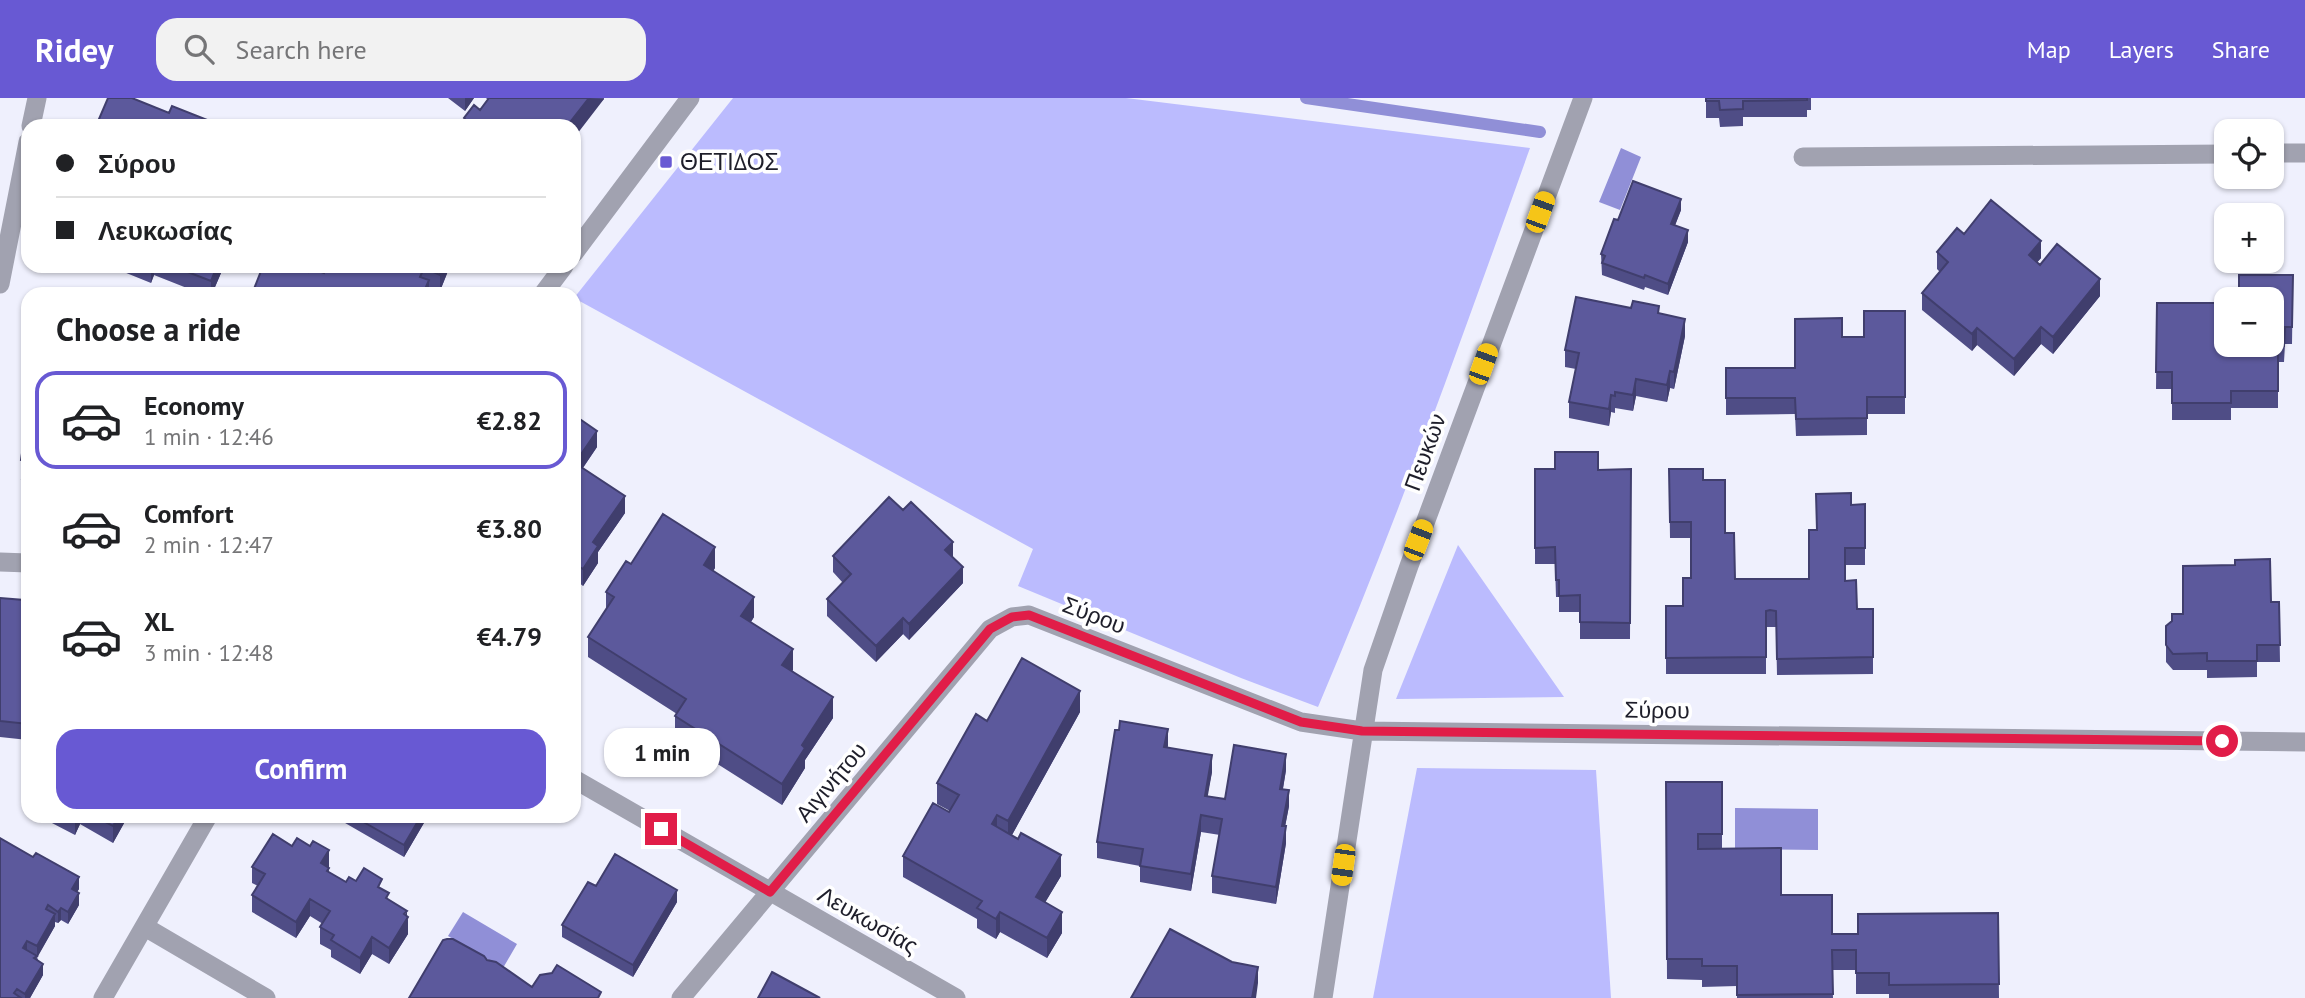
<!DOCTYPE html>
<html lang="en">
<head>
<meta charset="utf-8">
<style>
	:root { --surface:#fff; --page:#f2f2f2; --text:#202124; --muted:#757577; --line:#e0e0e0; --accent:#6859d3 }
	body { margin:0; font-family:"PT Sans",sans-serif; background:var(--page); color:var(--text); height:100vh; display:flex; flex-direction:column; font-size:26px; white-space:nowrap }
	* { box-sizing:border-box; margin:0 }
	p { font-size:23px; color:var(--muted) }
	.icon { flex:none; width:38px; height:38px; fill:none; stroke:currentColor; stroke-width:2; stroke-linecap:round; stroke-linejoin:round }
	.map { position:relative; flex:1; overflow:hidden }
	.details { position:absolute; left:21px; top:189px; width:560px; height:536px; display:flex; flex-direction:column; background:var(--surface); border-radius:21px; box-shadow:0 2px 5px #0004 }
	.details>* { flex:none }
	.top-card { position:absolute; left:21px; top:21px; width:560px; height:154px; border-radius:21px; box-shadow:0 2px 5px #0004; display:grid; align-content:center; height:154px; padding:0 35px; background:var(--surface) }
	.fabs { position:absolute; left:2214px; top:21px; display:grid; gap:14px }
	.fabs a { display:grid; place-items:center; width:70px; height:70px; border-radius:14px; background:var(--surface); box-shadow:0 2px 5px #0004; font-size:35px }
	.end { position:absolute; width:32px; height:32px; margin:-16px; border:9px solid #e11d48; background:#fff; box-shadow:0 0 0 4px #fff }
	.from { border-radius:50% }
	.bubble { position:absolute; height:49px; border-radius:21px; background:var(--surface); box-shadow:0 2px 5px #0004; font-size:23px; font-weight:700; line-height:49px; text-align:center }
	.car { position:absolute; width:21px; height:42px; margin:-21px -10px; border-radius:9px; box-shadow:0 0 5px 2px #0007; background:linear-gradient(#f5c518 24%,#345 0 40%,#f5c518 0 76%,#345 0 86%,#f5c518 0) }
	.top-card b { display:flex; align-items:center; gap:24px; height:66px; font-size:26px }
	.top-card b+b { border-top:2px solid var(--line) }
	.top-card i { width:18px; height:18px; background:var(--text) }
	ul { padding:0; list-style:none }
	li { display:flex; align-items:center; gap:21px; height:98px; margin:0 14px 10px; padding:0 21px; border:4px solid transparent; border-radius:21px }
	li div { flex:1 }
	li b { display:block; font-size:26px }
	li em { font-style:normal; font-weight:700 }
	li.current { border-color:var(--accent) }
	li>.icon { width:63px; height:63px; stroke-width:1.5 }
	h2 { padding:0 35px; font-size:32px; line-height:84px }
	.button { display:flex; gap:14px; margin-top:auto; padding:14px 35px }
	.button a { flex:1; height:80px; border-radius:21px; background:var(--accent); color:#fff; font-size:28px; font-weight:700; line-height:80px; text-align:center }
	header { display:flex; align-items:center; gap:42px; box-sizing:border-box; height:98px; padding:0 35px; background:var(--accent); color:#fff }
	header strong { font-size:33px }
	nav { display:flex; gap:38px; margin-inline-start:auto; font-size:24px }
	.search { width:490px; height:63px; background:var(--page); display:flex; align-items:center; gap:18px; box-sizing:border-box; padding:0 24px; border-radius:21px; color:var(--muted); font-size:26px }
	.map>svg:first-child { display:block }
	.green { fill:#bbbbfe }
	.water { fill:#908fd7 }
	.lines { fill:none; stroke-linecap:round; stroke-linejoin:round }
	.stream { stroke:#908fd7; stroke-width:12 }
	.minor { stroke:#a1a2b0; stroke-width:19 }
	.tertiary { stroke:#a1a2b0; stroke-width:19 }
	.wall { fill:#4f4d86 }
	.shaded-wall { fill:#403e6d }
	.building { fill:#5c599c; stroke:#403e6d; stroke-width:2 }
	.route { stroke:#e11d48; stroke-width:9 }
	.poi-dot { fill:#6859d3; stroke:#fff; stroke-width:2.5 }
	.labels { text-anchor:middle; stroke-width:7; stroke-linejoin:round; paint-order:stroke }
	.poi-label { font-size:23px; fill:#1e1e2a; stroke:#fff; text-anchor:start }
	.street-label { font-size:23px; fill:#1e1e2a; stroke:#fff }
</style>
</head>
<body>
<header>
<strong>Ridey</strong>
<div class="search"><svg class="icon" aria-label="search" viewBox="0 0 24 24"><circle cx="10" cy="10" r="6"/><path d="M15 15l6 6"/></svg>Search here</div>
<nav><a>Map</a><a>Layers</a><a>Share</a></nav>
</header>
<div class="map">
<svg width="2305" height="900" viewBox="0 0 2305 900">
	<rect width="100%" height="100%" fill="#eff0fd"/>
	<path class="green" d="M733 0H1126L1530 50C1463 237 1396 426 1318 609L1241 580 1018 488 1033 451 574 200Z
		M1458 447 1564 599 1396 601Z
		M1417 670 1596 672 1611 900H1373Z"/>
	<path class="water" d="M1621 50 1641 59 1620 112 1599 104Z
		M1735 710 1818 711V752L1735 751Z
		M463 814 517 846 503 870 448 838Z"/>
	<g class="lines">
		<path class="stream" d="M1306 0 1540 34"/>
		<path class="minor" d="M31 28 37 0
			M2272 55H2305
			M1803 59 2226 56
			M0 186 28 44
			M0 464 28 465
			M574 681 956 900
			M145 829 266 900
			M681 900 990 531 1012 519 1029 517 1301 624 1362 633 2305 644
			M1323 900 1373 572 1409 468 1583 0"/>
		<path class="tertiary" d="M574 155 690 0
			M543 196 564 168
			M103 900 208 718"/>
	</g>
	<path class="wall" d="M448 0H474L465 13Z
		M486 0H604V1L574 28H464V20L480 12 488 2Z
		M1706 0H1811V12H1807V19H1743V28L1720 29 1719 20H1706Z
		M1681 112 1675 127 1688 144 1668 197 1645 189 1644 192 1602 177 1601 156 1618 122Z
		M1964 136 2041 160 2037 164 2040 167 2100 198 2053 256 2041 246 2014 278 1977 247 1972 253 1922 212V195L1940 174 1937 171V154Z
		M109 168H224L212 196H202L154 177 151 185Z
		M450 168 440 193 429 189V196L308 174 324 175Z
		M2293 177 2292 246H2285L2284 264H2278V310H2231V322H2172V291H2156L2157 205 2218 220 2226 247Z
		M1905 213V316H1867V337L1796 338 1795 316 1726 317V270H1795L1842 239H1864Z
		M1659 216 1685 238 1674 291 1670 290 1667 304 1636 298 1633 313 1615 310V315L1611 314 1609 328 1569 320V304L1576 271 1565 269V252Z
		M28 315V398L22 397 23 379H21V362Z
		M574 317 597 349 583 370 625 415 598 454V465L583 488 578 484Z
		M1535 371H1631L1630 541H1580V514H1559V499H1556L1555 466H1535Z
		M1669 371 1703 382 1725 435 1735 481H1809L1817 432 1851 407 1865 406V467H1845V483L1857 511H1873V576L1777 577 1776 529H1766V576H1666V508H1683L1691 480V440H1670Z
		M833 458 953 459 963 485 909 542 903 536 876 564 827 518V501L843 485 833 474Z
		M715 470 713 473 754 519 751 524 833 620 805 662V670L782 707 675 639V618L677 616 588 559V539L606 511V494Z
		M0 500 24 514H28V642L0 639Z
		M2271 504H2279L2280 564H2257V579L2207 580V572H2173L2166 564V528L2183 516Z
		M1080 614 1012 737 1061 778 1045 804 1062 835 1047 860 1000 834 996 841 977 830V821L903 779V758L949 714 950 713 937 706V685L987 623Z
		M1167 650 1212 674 1207 698 1225 701 1286 672 1283 691 1289 708 1285 728 1286 745 1276 806 1212 795V778L1220 737 1201 734 1191 793 1140 784V768L1097 760V744Z
		M1666 684H1722V750L1781 797 1832 836H1858L1998 815 1999 900H1889V896H1856V872H1832L1833 900H1737V888L1702 889V882L1667 881Z
		M50 718H128L113 745 80 726 75 737 50 724Z
		M333 718H428L404 759Z
		M0 740 79 791 77 794 79 807 68 826 61 822 58 825 55 824V828L37 859 43 877 30 900H0Z
		M252 769H329V774L346 784 356 783 382 791 389 802 407 818 408 836 389 866 372 856 360 876 331 859V852L320 846V829L323 826 310 818 296 840 252 814V797L258 788 252 785Z
		M596 788 677 804 633 879 562 839V827Z"/>
	<path class="shaded-wall" d="M465 0H474L465 13Z
		M589 0 604 1 574 40V28H567Z
		M1681 101V112L1671 138V126Z
		M1688 132V144L1668 197V186Z
		M2041 143V160L2029 174V157Z
		M151 168H154V177L151 185Z
		M217 168H224L212 196H211V183Z
		M443 168H450L440 193V177Z
		M2100 181V198L2053 256V239Z
		M429 182V196H423Z
		M1685 221V238L1674 291V274Z
		M2041 229V246L2014 278V261Z
		M1977 230V247L1972 253V236Z
		M1670 273V290L1667 304V287Z
		M1636 281V298L1633 313V297Z
		M1611 297V314L1609 328V311Z
		M597 333V349L575 381V365Z
		M625 398V415L598 454V465L583 488V471L593 444Z
		M953 444V461L945 452Z
		M715 449V470L704 487V467Z
		M578 468V484L574 490V473Z
		M963 469V485L909 542V526Z
		M754 499V519L741 539V518Z
		M903 520V536L876 564V548Z
		M793 551V572L782 587V567Z
		M1080 593V614L1008 744V723Z
		M833 599V620L805 662V670L782 707V686L802 647Z
		M1168 631V648L1164 666V649Z
		M1286 656V672L1280 707V691Z
		M1212 657V674L1205 714V698Z
		M1289 692V708L1282 745V728Z
		M997 717V738L992 726Z
		M1201 717V734L1191 793V776Z
		M76 718H80V726L75 737V721Z
		M119 718H128L113 745V728Z
		M421 718H428L404 759V747Z
		M1286 728V745L1276 806V789Z
		M329 752V769L321 782V765Z
		M1061 757V778L1036 820V799Z
		M79 779V791L72 802V791Z
		M677 792V804L633 879V867Z
		M79 795V807L68 826V814Z
		M310 801V818L296 840V824Z
		M61 810V822L58 825V814Z
		M407 813V822L408 819V836L389 866V850Z
		M1000 814V834L996 841V821Z
		M1062 814V835L1047 860V840Z
		M55 816V828L37 860V848Z
		M372 839V856L360 876V860Z
		M27 843V854L23 850Z
		M43 866V877L30 900H25V896Z
		M1258 869V885L1256 900H1252Z"/>
	<path class="building" d="M108 0H132L169 15 172 8 210 23 208 28H96Z
		M489 0H589L567 28H472L464 20 474 7 480 12Z
		M1706 0H1807V2L1743 3V11L1720 12 1719 3H1706Z
		M1633 83 1681 101 1671 126 1688 132 1668 186 1645 177 1644 180 1602 165 1605 158 1601 156 1614 121 1618 122Z
		M1991 102 2041 143 2029 157 2040 167 2057 146 2100 181 2053 239 2041 229 2014 261 1977 230 1972 236 1922 195 1948 164 1937 154 1957 130 1964 136Z
		M172 168H217L211 183Z
		M263 168H294L308 174 310 170 324 175 327 168H443L440 177 424 170 420 179 429 182 423 196H252Z
		M2239 177H2293L2292 229H2285L2284 248H2278V293H2231V305H2172V274H2156L2157 205H2218L2217 220H2226V247H2272V201H2239Z
		M1576 199 1631 210 1633 203 1659 208 1658 215 1685 221 1674 274 1670 273 1667 287 1636 281 1633 297 1615 294V298L1611 297 1609 311 1569 304 1579 255 1565 252Z
		M1864 213H1905V299H1867V320L1796 321 1795 300H1726V270H1795V221L1842 220V239H1864Z
		M28 315V382L22 381 25 363 21 362Z
		M574 317 597 333 575 365 625 398 593 444 598 448 583 471 578 468 574 473Z
		M1555 354H1598V372L1631 371 1630 525 1580 524V497L1559 498V482H1556L1555 449 1535 450V371H1555Z
		M1669 371H1703V382H1725V435H1734L1735 481H1809V432H1817L1816 396 1851 395V407L1865 406V450H1845V483L1856 482 1857 511H1873V559L1777 561 1776 513 1770 512 1766 513V559L1666 560V508H1683V480H1691V424H1670Z
		M889 399 903 412 911 404 953 444 945 452 963 469 909 526 903 520 876 548 827 501 851 476 833 458Z
		M663 416 715 449 704 467 754 499 741 518 793 551 782 567 833 599 802 647 805 650 782 686 675 618 686 601 588 539 614 499 606 494 626 463 631 466Z
		M2270 461 2271 504H2279L2280 547H2257V563H2207V555L2173 556 2166 547V528L2172 523V516H2183V468L2235 467V462Z
		M0 500 24 502 23 514H28V626L0 623Z
		M1022 560 1080 593 1008 723 997 717 992 726 1018 741 1021 735 1061 757 1036 799 1062 814 1047 840 1000 814 996 821 977 810 982 803 903 758 933 705 949 714 959 697 937 685 976 616 987 623Z
		M1120 623 1168 631 1164 649 1212 657 1205 698 1225 701 1234 647 1286 656 1280 691 1289 692 1282 728H1286L1276 789 1212 778 1222 721 1201 717 1191 776 1140 768 1143 751 1097 744 1115 632H1119Z
		M1666 684H1722V736H1698V751L1781 750V797H1832V836H1858V816L1998 815 1999 886 1889 887V875H1856V852H1832L1833 896 1737 897V868H1702V861H1667Z
		M94 718H119L113 728Z
		M353 718H421L404 747Z
		M273 736 292 748 297 740 310 748 313 743 329 752 321 765 329 770 327 773 346 784 349 779 356 783 364 770 382 781 378 789 389 795 386 800 407 813 404 816 408 819 389 850 372 839 360 860 331 842 334 837 320 829 330 813 310 801 296 824 252 797 265 776 252 769Z
		M0 740 33 759 36 755 79 779 72 791 79 795 68 814 61 810 58 814 48 807 46 811 55 816 37 848 27 843 23 850 37 858 34 860 43 866 25 896 17 891 14 895 21 900H0Z
		M615 756 677 792 633 867 562 827 588 784 596 788Z
		M1170 831 1232 864 1258 869 1252 900H1131Z
		M447 841H453L484 858 487 862 496 864 532 889 540 877 552 875 557 867 601 894 598 900H409L443 842Z
		M772 874 820 900H758Z"/>
	<g class="lines">
		<path class="route" d="M661 731 770 794 990 531 1012 519 1029 517 1301 624 1362 633 2222 643"/>
	</g>
	<rect class="poi-dot" x="659" y="57" width="14" height="14" rx="3.5"/>
	<g class="labels">
		<g class="poi-label">
			<text x="680" y="72">ΘΕΤΙΔΟΣ</text>
		</g>
		<g class="street-label">
			<text transform="translate(1425 354) rotate(-70)" y="8">Πευκών</text>
			<text transform="translate(1094 517) rotate(21)" y="8">Σύρου</text>
			<text transform="translate(1657 612) rotate(1)" y="8">Σύρου</text>
			<text transform="translate(831 684) rotate(-50)" y="8">Αιγινήτου</text>
			<text transform="translate(868 822) rotate(30)" y="8">Λευκωσίας</text>
		</g>
	</g>
</svg>
<div class="fabs">
<a><svg class="icon" aria-label="locate" viewBox="0 0 24 24"><circle cx="12" cy="12" r="6"/><path d="M12 2v4M12 18v4M2 12h4M18 12h4"/></svg></a>
<a>+</a>
<a>−</a>
</div>
<i class="end from" style="left:2222px;top:643px"></i>
<i class="end" style="left:661px;top:731px"></i>
<div class="bubble" style="left:604px;top:630px;width:116px">1 min</div>
<i class="car" style="left:1540px;top:114px;rotate:20deg"></i>
<i class="car" style="left:1483px;top:266px;rotate:20deg"></i>
<i class="car" style="left:1418px;top:442px;rotate:21deg"></i>
<i class="car" style="left:1343px;top:767px;rotate:188deg"></i>
<div class="top-card">
<b><i class="from"></i>Σύρου</b>
<b><i></i>Λευκωσίας</b>
</div>
<section class="details">
<h2>Choose a ride</h2>
<ul>
<li class="current"><svg class="icon" aria-label="car" viewBox="0 0 24 24"><path d="M5 17H2v-5l4-1 3-4h7l3 4 3 1v5h-3M9 17h6M6 11h13"/><circle cx="7" cy="17" r="2"/><circle cx="17" cy="17" r="2"/></svg><div><b>Economy</b><p>1 min · 12:46</p></div><em>€2.82</em></li>
<li><svg class="icon" aria-label="car" viewBox="0 0 24 24"><path d="M5 17H2v-5l4-1 3-4h7l3 4 3 1v5h-3M9 17h6M6 11h13"/><circle cx="7" cy="17" r="2"/><circle cx="17" cy="17" r="2"/></svg><div><b>Comfort</b><p>2 min · 12:47</p></div><em>€3.80</em></li>
<li><svg class="icon" aria-label="car" viewBox="0 0 24 24"><path d="M5 17H2v-5l4-1 3-4h7l3 4 3 1v5h-3M9 17h6M6 11h13"/><circle cx="7" cy="17" r="2"/><circle cx="17" cy="17" r="2"/></svg><div><b>XL</b><p>3 min · 12:48</p></div><em>€4.79</em></li>
</ul>
<div class="button"><a>Confirm</a></div>
</section>
</div>
</body>
</html>
